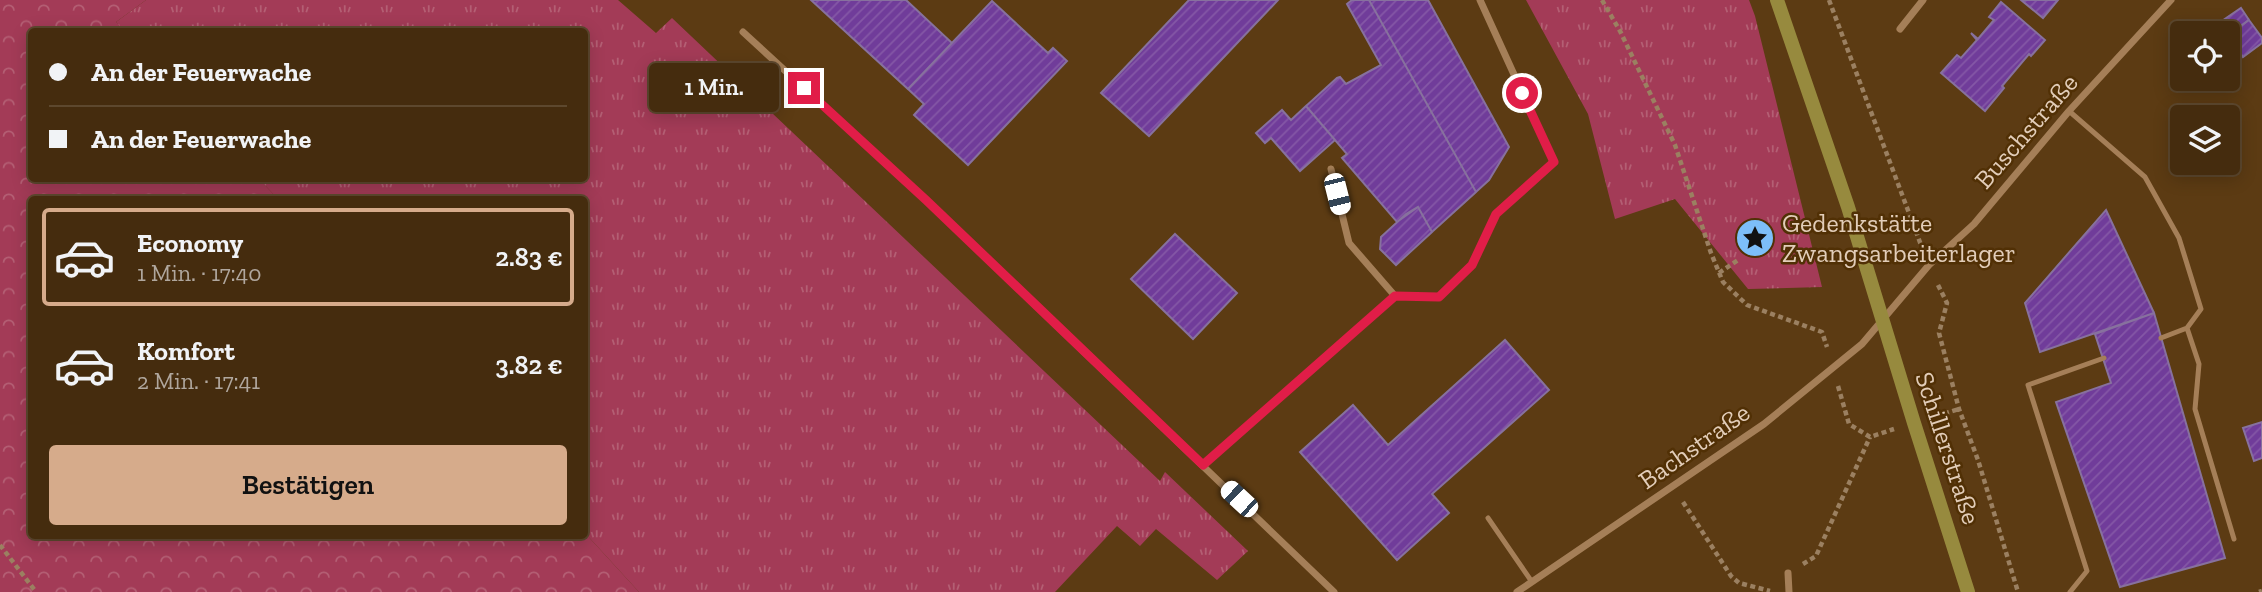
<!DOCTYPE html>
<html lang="de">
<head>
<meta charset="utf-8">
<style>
	:root { --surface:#452c0e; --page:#4f381c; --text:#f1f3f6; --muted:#b0a79e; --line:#5d482e; --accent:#d6ab8b }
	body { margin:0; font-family:"Zilla Slab",serif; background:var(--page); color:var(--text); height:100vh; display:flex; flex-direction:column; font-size:26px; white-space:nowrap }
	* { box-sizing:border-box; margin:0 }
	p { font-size:23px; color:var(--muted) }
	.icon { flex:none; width:38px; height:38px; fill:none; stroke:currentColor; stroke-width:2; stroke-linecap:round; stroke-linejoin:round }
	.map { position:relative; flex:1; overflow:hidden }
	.sheet { position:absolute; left:28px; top:196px; width:560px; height:343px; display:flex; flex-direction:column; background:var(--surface); border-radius:7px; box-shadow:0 4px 18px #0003,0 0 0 2px var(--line) }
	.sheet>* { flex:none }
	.hud { position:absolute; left:28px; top:28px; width:560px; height:154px; border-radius:7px; box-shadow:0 4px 18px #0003,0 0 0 2px var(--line); display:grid; align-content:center; height:154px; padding:0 21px; background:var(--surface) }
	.tools { position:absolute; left:2170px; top:21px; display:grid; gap:14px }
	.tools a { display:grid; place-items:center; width:70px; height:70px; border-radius:7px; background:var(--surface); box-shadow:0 4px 18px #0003,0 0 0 2px var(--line); font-size:35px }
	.end { position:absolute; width:32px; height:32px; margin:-16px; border:9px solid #e11d48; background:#fff; box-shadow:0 0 0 4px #fff }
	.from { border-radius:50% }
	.bubble { position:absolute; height:49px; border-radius:7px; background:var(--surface); box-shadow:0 4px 18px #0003,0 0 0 2px var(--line); font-size:23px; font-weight:600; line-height:49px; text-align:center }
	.car { position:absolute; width:21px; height:42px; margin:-21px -10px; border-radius:9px; box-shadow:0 0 5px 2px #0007; background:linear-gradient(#fff 24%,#345 0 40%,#fff 0 76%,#345 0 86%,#fff 0) }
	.hud b { display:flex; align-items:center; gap:24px; height:66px; font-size:26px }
	.hud b+b { border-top:2px solid var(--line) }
	.hud i { width:18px; height:18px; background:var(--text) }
	ul { padding:12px 0 0; list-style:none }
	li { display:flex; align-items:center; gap:21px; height:98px; margin:0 14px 10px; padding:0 7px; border:4px solid transparent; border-radius:7px }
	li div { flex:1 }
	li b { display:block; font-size:26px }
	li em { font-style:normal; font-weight:600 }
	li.active { border-color:var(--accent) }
	li>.icon { width:63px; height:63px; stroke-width:1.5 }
	.primary-button { display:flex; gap:14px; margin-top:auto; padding:14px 21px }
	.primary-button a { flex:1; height:80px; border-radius:7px; background:var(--accent); color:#111; font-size:28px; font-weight:600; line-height:80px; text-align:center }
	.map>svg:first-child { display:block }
	.grass { fill:url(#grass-tufts) }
	.forest { fill:url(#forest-crowns) }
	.building { fill:url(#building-hatch); stroke:#87719e; stroke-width:2 }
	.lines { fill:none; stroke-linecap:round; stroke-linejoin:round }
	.path { stroke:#9b8061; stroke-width:4.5; stroke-dasharray:5 3.5; stroke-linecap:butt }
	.lane { stroke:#a57f58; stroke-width:5 }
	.street { stroke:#a57f58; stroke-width:7 }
	.secondary { stroke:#978a3e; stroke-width:14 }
	.route { stroke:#e11d48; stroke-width:9 }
	.labels { text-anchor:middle; stroke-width:5; stroke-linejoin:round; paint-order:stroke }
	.street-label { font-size:26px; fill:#e2cdb9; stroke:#513005 }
	.poi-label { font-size:26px; fill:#e2cdb9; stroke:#513005; text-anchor:start }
</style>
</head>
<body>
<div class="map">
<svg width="2262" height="592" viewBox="0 0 2262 592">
	<defs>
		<pattern id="grass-tufts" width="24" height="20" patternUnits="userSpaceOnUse" patternTransform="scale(1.75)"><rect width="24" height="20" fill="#a33b57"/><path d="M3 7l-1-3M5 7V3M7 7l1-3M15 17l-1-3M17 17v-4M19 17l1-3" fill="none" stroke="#b45f74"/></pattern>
		<pattern id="forest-crowns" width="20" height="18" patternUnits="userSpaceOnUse" patternTransform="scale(1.75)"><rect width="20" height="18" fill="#a33b57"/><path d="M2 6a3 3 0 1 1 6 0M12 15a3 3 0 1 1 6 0" fill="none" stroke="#b45f74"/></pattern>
		<pattern id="building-hatch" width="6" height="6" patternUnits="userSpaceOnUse" patternTransform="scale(1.75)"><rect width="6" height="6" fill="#703c9a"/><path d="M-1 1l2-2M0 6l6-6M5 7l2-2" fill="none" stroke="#8457a6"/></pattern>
	</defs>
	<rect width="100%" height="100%" fill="#5c3b13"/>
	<path class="grass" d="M146 0H618L656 33 672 18 1160 481 1165 472 1248 551 1217 580 1156 529 1140 546 1117 526 1055 592H639L585 533 584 200 278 199 259 179 584 178V32H124L116 22Z
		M1526 0H1749L1755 16 1822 287 1748 289 1675 199 1615 219 1588 114Z"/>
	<path class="forest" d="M0 0H146L116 22 124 31 32 32V178L259 179 278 199 32 200V536H584L585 533 639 592H0Z"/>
	<path class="building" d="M811 0H906L952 43 908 89Z
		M1189 0H1278L1149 136 1101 93Z
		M1352 0H1369L1476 192 1432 232 1418 207 1397 222 1342 158 1347 154 1306 106 1337 78 1340 77 1346 84 1381 65 1347 4Z
		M1369 0H1428L1509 147 1489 180 1476 192Z
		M2021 0H2058L2043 18Z
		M992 1 1048 53 1053 48 1067 61 968 165 914 115 924 104 908 89Z
		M2001 2 2045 40 2031 56 2029 54 2002 86 2004 88 1985 111 1941 73 1957 55 1961 58 1977 40 1971 33 1978 39 1994 20 1989 17Z
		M2241 8 2249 20 2228 35 2219 23Z
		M2249 20 2262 38V43L2243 57 2228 35Z
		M1306 106 1335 140 1300 171 1271 138 1265 143 1256 133 1282 110 1291 120Z
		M1418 207 1432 232 1396 265 1380 249 1381 237 1406 214Z
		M2106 210 2154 313 2040 352 2025 303Z
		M1175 234 1237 293 1193 339 1131 279Z
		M2154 313 2225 558 2120 587 2056 402 2111 383 2095 334Z
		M1505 340 1549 390 1432 494 1449 513 1397 560 1300 452 1353 405 1388 445Z
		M2262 422V458L2254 461 2243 428Z"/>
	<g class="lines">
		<path class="path" d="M1602 0 1620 31 1675 145 1711 253 1723 282 1747 305 1822 332 1827 347
			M1829 0 1921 245
			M1719 273 1738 260
			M1938 285 1947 303 1939 333 1959 409 1978 460 2018 592
			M1838 386 1849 424 1870 437 1894 429
			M1936 416 1959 409
			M1683 502 1731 576 1739 583 1770 591
			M0 545 36 592
			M1803 564 1816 556 1870 437
			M2259 592 2262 591"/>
		<path class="lane" d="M2069 111 2145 177 2179 238 2201 309 2187 328 2199 364 2195 409 2234 539
			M2161 338 2187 328
			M1488 518 1532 582
			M2070 592 2087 571 2028 385 2104 358"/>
		<path class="street" d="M1900 29 1923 0
			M743 32 926 200 1334 592
			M1395 296 1439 297 1472 265 1496 214 1554 162 1480 0
			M1203 465 1395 296 1349 243 1331 169
			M1788 573 1789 592
			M1517 592 1764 424 1862 344 1929 265 1974 224 2069 111 2171 0"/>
		<path class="secondary" d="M1777 0 1848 207 1914 423 1968 592"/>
	</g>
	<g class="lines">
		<path class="route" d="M804 88 926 200 1203 465 1395 296 1439 297 1472 265 1496 214 1554 162 1522 93"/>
	</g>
	<defs>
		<symbol id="sight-disc" viewBox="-11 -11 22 22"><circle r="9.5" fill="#7dbef9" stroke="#513005"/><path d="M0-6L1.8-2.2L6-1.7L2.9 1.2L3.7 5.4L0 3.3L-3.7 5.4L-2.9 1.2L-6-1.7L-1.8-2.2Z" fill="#111"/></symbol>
	</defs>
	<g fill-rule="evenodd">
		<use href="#sight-disc" x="1733" y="216" width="44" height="44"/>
	</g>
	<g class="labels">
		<g class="street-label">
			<text transform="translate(2026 131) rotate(-49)" y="9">Buschstraße</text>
			<text transform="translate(1694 446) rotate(-35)" y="9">Bachstraße</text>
			<text transform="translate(1948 448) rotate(72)" y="9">Schillerstraße</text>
		</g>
		<g class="poi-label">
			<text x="1782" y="232">Gedenkstätte<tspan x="1782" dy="30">Zwangsarbeiterlager</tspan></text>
		</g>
	</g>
</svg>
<div class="tools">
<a><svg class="icon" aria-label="locate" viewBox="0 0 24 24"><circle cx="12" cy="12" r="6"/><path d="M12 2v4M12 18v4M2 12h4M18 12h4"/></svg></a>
<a><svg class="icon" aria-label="layers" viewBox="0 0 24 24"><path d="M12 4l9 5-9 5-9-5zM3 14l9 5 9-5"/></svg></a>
</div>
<i class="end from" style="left:1522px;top:93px"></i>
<i class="end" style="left:804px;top:88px"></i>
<div class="bubble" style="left:649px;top:63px;width:130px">1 Min.</div>
<i class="car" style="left:1337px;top:194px;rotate:166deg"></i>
<i class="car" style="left:1239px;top:499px;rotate:313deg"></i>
<div class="hud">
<b><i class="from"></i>An der Feuerwache</b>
<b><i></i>An der Feuerwache</b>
</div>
<section class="sheet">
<ul>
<li class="active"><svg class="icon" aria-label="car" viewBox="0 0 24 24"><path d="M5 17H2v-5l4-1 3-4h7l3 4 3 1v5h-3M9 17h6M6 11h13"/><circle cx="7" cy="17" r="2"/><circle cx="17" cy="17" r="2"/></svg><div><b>Economy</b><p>1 Min. · 17:40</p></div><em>2.83 €</em></li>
<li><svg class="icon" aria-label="car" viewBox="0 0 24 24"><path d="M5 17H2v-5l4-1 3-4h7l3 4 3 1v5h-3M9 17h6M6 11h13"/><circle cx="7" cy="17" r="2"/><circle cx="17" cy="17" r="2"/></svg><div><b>Komfort</b><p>2 Min. · 17:41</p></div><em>3.82 €</em></li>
</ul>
<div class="primary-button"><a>Bestätigen</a></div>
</section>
</div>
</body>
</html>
